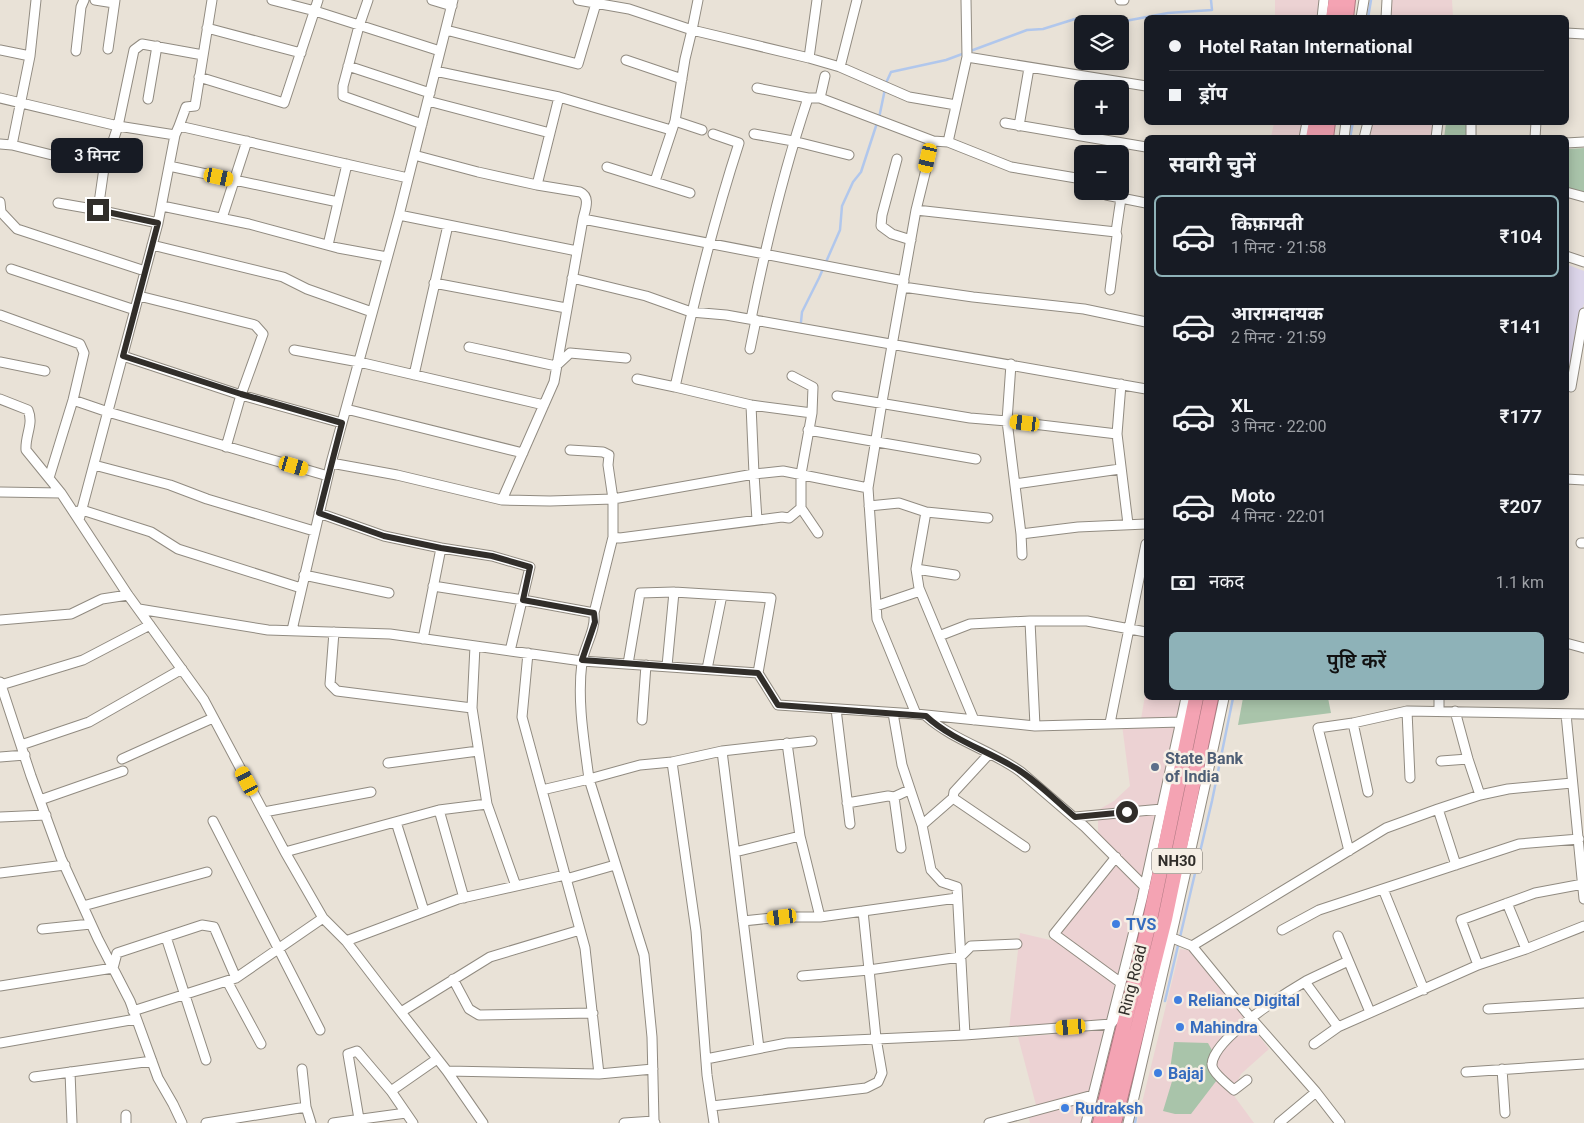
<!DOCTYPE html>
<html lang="hi">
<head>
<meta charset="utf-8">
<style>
	:root { --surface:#171b24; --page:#20242c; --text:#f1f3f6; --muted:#9ea1a6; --line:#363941; --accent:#8eb2b8 }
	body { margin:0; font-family:Roboto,"Noto Sans Devanagari",sans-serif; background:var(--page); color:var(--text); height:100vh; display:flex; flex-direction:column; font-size:19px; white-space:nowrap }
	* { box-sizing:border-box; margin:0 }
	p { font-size:16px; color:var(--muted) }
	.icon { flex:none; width:28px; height:28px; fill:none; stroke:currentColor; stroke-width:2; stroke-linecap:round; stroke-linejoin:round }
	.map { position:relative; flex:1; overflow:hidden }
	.drawer { position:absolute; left:1144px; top:135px; width:425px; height:565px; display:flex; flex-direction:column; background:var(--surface); border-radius:8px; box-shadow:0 2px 12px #0003 }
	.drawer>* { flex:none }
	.banner { position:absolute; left:1144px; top:15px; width:425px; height:110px; border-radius:8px; box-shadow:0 2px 12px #0003; display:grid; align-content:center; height:110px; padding:0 25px; background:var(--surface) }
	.fabs { position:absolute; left:1074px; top:15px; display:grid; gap:10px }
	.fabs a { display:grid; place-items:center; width:55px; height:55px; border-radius:8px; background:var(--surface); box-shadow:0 2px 12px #0003; font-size:25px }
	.end { position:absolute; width:22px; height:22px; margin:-11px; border:6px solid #312e2a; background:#fff; box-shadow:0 0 0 2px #fff }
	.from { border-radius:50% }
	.bubble { position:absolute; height:35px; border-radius:8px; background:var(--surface); box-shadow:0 2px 12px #0003; font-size:16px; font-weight:600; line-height:35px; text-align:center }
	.car { position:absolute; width:15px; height:30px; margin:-15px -8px; border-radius:6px; box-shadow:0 0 4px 1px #0007; background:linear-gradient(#f5c518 24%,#345 0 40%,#f5c518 0 76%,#345 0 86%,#f5c518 0) }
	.banner b { display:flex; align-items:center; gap:18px; height:48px; font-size:19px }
	.banner b+b { border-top:1px solid var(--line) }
	.banner i { width:12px; height:12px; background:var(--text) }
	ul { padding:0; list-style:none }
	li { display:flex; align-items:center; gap:15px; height:82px; margin:0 10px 8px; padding:0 15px; border:2px solid transparent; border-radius:8px }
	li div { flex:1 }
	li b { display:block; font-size:19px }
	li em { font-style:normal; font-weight:600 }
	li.on { border-color:var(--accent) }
	li>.icon { width:45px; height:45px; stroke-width:1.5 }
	h2 { padding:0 25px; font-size:22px; line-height:60px }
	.pay { display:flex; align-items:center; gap:12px; height:55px; padding:0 25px; font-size:19px }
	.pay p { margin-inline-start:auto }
	.button { display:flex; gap:10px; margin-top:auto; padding:10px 25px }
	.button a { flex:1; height:58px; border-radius:8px; background:var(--accent); color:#111; font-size:20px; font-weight:600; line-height:58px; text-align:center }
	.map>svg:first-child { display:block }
	.commercial { fill:#ecd2d3 }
	.education { fill:#dcd5ea }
	.green { fill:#a9c4aa }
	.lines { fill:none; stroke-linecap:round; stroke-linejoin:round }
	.stream { stroke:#b1c7ec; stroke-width:2.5 }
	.minor-casing { stroke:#918b81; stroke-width:11 }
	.highway-casing { stroke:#b07a83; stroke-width:16 }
	.minor { stroke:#fff; stroke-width:9 }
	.highway { stroke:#f4a3b3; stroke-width:14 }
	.route { stroke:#312e2a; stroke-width:6 }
	.service-dot { fill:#5c6f8a; stroke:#f6efe5; stroke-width:2 }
	.shop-dot { fill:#3f7fe0; stroke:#f6efe5; stroke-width:2 }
	.labels { text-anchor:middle; stroke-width:5; stroke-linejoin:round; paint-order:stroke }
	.shield { fill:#f6efe5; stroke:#6c6862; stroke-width:1 }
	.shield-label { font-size:15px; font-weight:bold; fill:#312e2a }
	.service-label { font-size:16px; font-weight:bold; fill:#4e5e75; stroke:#f6efe5; text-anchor:start }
	.shop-label { font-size:16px; font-weight:bold; fill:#366cbe; stroke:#f6efe5; text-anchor:start }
	.street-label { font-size:16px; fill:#312e2a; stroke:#f6efe5 }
</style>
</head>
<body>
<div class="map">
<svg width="1584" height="1123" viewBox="0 0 1584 1123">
	<rect width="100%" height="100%" fill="#e9e2d7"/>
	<path class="commercial" d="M1275 0H1321L1319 17 1275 18Z
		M1389 0H1452L1453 17 1388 18Z
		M1274 123H1302L1299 137H1271Z
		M1369 123H1435L1433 137 1366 138Z
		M1146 690V698H1182L1177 719H1141Z
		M1122 725 1177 726 1127 947 1106 1023 1009 1029 1020 933 1050 940 1059 932 1117 863 1098 833V810L1114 801 1130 786Z
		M1180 949 1193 951 1269 1049 1241 1074 1232 1093 1254 1123H1137Z
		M1107 1030 1083 1123H1030L1028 1115 1036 1105 1018 1037Z"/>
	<path class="education" d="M1566 264 1584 271V303L1568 383 1566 382Z"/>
	<path class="green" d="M1446 123H1468L1467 137 1444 138Z
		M1584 148V195L1566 190V149Z
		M1243 698H1328L1331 713 1238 725Z
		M1174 1042 1208 1043 1213 1052C1204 1067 1206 1067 1217 1080L1191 1114H1175L1163 1111 1173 1078 1169 1076Z"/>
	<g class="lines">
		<path class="stream" d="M1368 18 1371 0
			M1109 24 1168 13 1212 10 1211 0
			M886 83 891 72 946 60 1027 30 1043 29 1075 19 1085 24H1105
			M879 118 885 89
			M1350 138 1353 122
			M801 322 802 312 819 278 840 230 842 206 853 182 861 172 877 123
			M1165 1001 1212 801 1233 698
			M1135 1123 1136 1118"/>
		<defs>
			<path id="minor" d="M95 0 114 3
				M272 0 315 11 440 51
				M368 0 359 26 343 86V96L422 124
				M432 0 452 6
				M578 0 629 9 692 30 698 0
				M966 0 967 57 948 142 933 141 916 210 882 402 868 488 877 619 916 714 1035 726 1181 722
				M1120 0H1124
				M1322 18 1324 0
				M1361 18 1364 0
				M1386 18 1387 0
				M207 28 301 53
				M446 30 578 64 597 0
				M1566 33 1584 34
				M108 49 115 0
				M0 50 30 56
				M76 51 81 7 84 0
				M967 57 1146 86
				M809 58 840 67 857 0
				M626 60 682 79
				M348 66 430 93
				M840 67 909 97 956 105
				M199 77 284 103 318 0
				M757 88 808 98
				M559 97 671 130
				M0 98 118 126 175 135
				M820 98 933 141
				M148 99 157 46
				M428 101 550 133
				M675 121 702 130
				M1005 123 1146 147
				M179 126 186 107 195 106 212 0
				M1019 126 1029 68
				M713 134 739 143C713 223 693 304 675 387L751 405 812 413 813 387 792 376
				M754 134 793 141 849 155
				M1304 138 1307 122
				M1344 138 1346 122
				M1364 138 1368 122
				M1436 138 1438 122
				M1471 138V122
				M1535 138 1536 122
				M948 142 1011 167 1082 179
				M1566 143 1584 142
				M0 144 12 145 104 168 98 210 158 223
				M12 145 30 56 36 0
				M414 155 478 172 537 185 559 97 435 71
				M897 159 882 215 881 226 892 234 911 240
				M169 166 338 202
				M607 167 690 193
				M104 168 118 126 134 50 142 44 203 55
				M655 181 675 121 685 59 692 30 809 58 817 0
				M537 185 580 192C591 197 585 210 583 219
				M1103 191 1106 195 1146 203
				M1566 192 1584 197
				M0 202 1 212 17 229 145 271
				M58 203 98 210
				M162 206 249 224 338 248 387 257
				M916 210 1116 232 1117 236 1110 290
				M399 215 577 251
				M222 218 247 141
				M1116 232 1121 198
				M152 245 283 277 307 289 372 312
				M328 245 347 164
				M1566 256 1584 262
				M11 269 135 310
				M572 278 646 296 691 312 726 315 1146 389
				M434 283 566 308
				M903 287 973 297 1084 309 1146 322
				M139 296 255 325 263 334 241 395 226 447
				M0 315 80 344 84 353 73 400 49 478
				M751 319C766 244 784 170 808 98H820L825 76
				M469 347 556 366 570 353 626 358
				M750 349 756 320
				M294 350 359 362 544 405
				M123 356 241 395 342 423
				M0 362 45 371
				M1011 364 1007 421 1021 534 1022 555
				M414 375 448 225
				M637 379 675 387
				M1121 384 1117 434 1128 524
				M1566 385 1571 387 1584 313
				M837 396 970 418 1007 421 1117 434
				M0 399 28 410C34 424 25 435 26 450L61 493
				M73 400 108 412 328 476
				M346 409 523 453
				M812 413 801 474V508L818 533
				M808 430 976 459
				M570 450 603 452 609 455 608 465 613 499V537L620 538 782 517 789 518 801 508
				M331 463 399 215 453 0
				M94 465 170 485 207 499 314 531
				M1566 479 1584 480
				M1015 484 1120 469
				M0 492 61 493 128 595 204 700 285 852 323 918 346 941 382 988 447 1071 483 1123
				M502 500 550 501 613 499 754 474 751 405
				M869 506 899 503 926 512 916 569 919 588 974 720
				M78 511 81 512 82 510 151 532 178 549 301 588
				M926 512 988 518
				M319 513 384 536 441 548 423 639
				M79 520 158 223 175 135 179 126 408 178
				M757 520 754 474 783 471 868 488
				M1021 534 1078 527 1146 524
				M1581 543H1584
				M441 548 492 556 530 567 510 651
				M916 569 955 575
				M304 575 389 593
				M433 586 523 600 594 613C596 630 585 645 582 662 577 701 584 740 589 779L640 765 672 762 696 931 707 1075 714 1123
				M876 606 920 591
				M139 609 268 630 390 634 582 661 758 673 778 705 916 714
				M594 613 613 537
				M0 620 71 614 102 599 128 595
				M1030 621 1035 726
				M292 630 331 463 397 475 502 500 554 382 583 219 904 281
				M334 632 330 684 337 691 472 708
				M939 636 970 624 1030 621H1087L1146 632
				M1566 643 1584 648
				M475 646 472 708 487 804 516 886
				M528 653 522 717 585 948 599 1074
				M628 664 640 593 674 592 771 598 758 673
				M667 666 674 592
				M707 669 722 595
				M0 682 31 776 61 858 98 939 130 1001 158 1078 173 1104 182 1123
				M1 685 83 660 150 625
				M836 709 850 824
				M1407 711 1410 778
				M1439 711V698
				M1455 711 1468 759 1480 795
				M893 713 902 765 922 825 931 870 942 882 957 887 965 1035
				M1566 714 1584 899
				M926 716C954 741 991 750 1021 772L1085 827 1145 887
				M642 720 646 665
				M1110 723 1146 544
				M1353 723 1368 792
				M787 743 800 836 820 917
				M21 745 89 722 182 669
				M722 751 759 1048
				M0 757 25 755
				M122 759 213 718
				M1441 761 1468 759
				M672 762 722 751 812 741
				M388 763 478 751
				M542 790 589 779 644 955 652 1037 654 1121
				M894 797 901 848
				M953 798 1025 847
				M40 800 123 771
				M847 803 888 796 894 797 909 790
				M1438 809 1456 865
				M439 810 464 898
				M264 812 371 792
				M0 817 46 815
				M1075 817 1162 809
				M213 821 320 1030
				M396 822 424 911
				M922 825 953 798 954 792 989 754
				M1349 851 1318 728 1353 723 1407 711 1584 714
				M285 852 439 810 487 804
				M735 852 800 836
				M1116 857 1054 934 1121 983
				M0 873 65 865
				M566 879 615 865
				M1383 889 1424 990
				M1507 903 1526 949
				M83 906 207 872
				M743 921 782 917H820L957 898
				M42 929 91 924
				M1282 930 1319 910 1519 844 1579 839
				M1338 936 1370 1012
				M166 937 206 1060
				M1170 937 1192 946 1251 1018 1316 1092 1340 1123
				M346 941 458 899 565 875
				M1192 946 1386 828 1438 809 1480 795 1508 789 1572 783
				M1478 965 1461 920 1535 893 1583 884
				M802 976 869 970 960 957 971 946 1017 944
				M453 979 469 1009 479 1015 593 1013
				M227 981 261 1044
				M1305 982 1338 1027 1478 965 1526 949 1584 926
				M0 986 113 968 117 953 202 925 214 927 236 978
				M1488 1009 1584 1003
				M133 1011 236 978 323 918
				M401 1012 490 957 580 930
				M0 1043 136 1019
				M1314 1044 1338 1027
				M706 1059 787 1043 965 1035 1111 1024 1126 1004
				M1502 1069 1505 1113
				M447 1071 599 1074 653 1069
				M70 1072 72 1123
				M1466 1072 1584 1064
				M34 1077 152 1061
				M1247 1080 1234 1090C1228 1085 1211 1071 1212 1064 1214 1038 1284 994 1306 981 1320 974 1334 968 1348 961
				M712 1106 866 1088 878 1082 882 1073 876 1038 863 911
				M306 1107 311 1123
				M126 1115V1123
				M359 1119 348 1054 357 1051 391 1091
				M206 1123 306 1107 302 1069
				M333 1123 406 1113
				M413 1123 391 1091 437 1059
				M624 1123 654 1121 655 1123
				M989 1123 1093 1095
				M1086 1123 1142 899 1186 698
				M1128 1123C1161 982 1194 840 1224 698
				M1279 1123 1316 1092"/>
			<path id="highway" d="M1333 18 1336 0
				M1346 18 1348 0
				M1313 138 1316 122
				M1326 138 1328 122
				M1100 1123 1151 915 1196 698
				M1114 1123 1165 919 1211 698"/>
		</defs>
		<use href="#minor" class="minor-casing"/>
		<use href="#highway" class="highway-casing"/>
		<use href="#minor" class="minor"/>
		<use href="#highway" class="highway"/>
	</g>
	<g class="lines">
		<path class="route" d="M98 210 158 223 123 356 241 394 342 423 319 513 384 536 441 548 492 556 530 567 523 600 594 613 595 622 582 660 758 673 778 705 926 716C951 739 983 749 1012 766 1035 779 1055 800 1075 817L1127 812"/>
	</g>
	<circle class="service-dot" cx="1155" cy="767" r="5"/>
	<g class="shop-dot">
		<circle cx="1116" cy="924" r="5"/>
		<circle cx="1178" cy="1000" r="5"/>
		<circle cx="1180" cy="1027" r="5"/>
		<circle cx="1158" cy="1073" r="5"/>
		<circle cx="1065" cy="1108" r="5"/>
	</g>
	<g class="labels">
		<rect class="shield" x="1152" y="848.5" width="50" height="25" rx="4"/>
		<g class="shield-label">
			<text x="1177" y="866">NH30</text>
		</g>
		<g class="service-label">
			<text x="1165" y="764">State Bank<tspan x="1165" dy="18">of India</tspan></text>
		</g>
		<g class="shop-label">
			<text x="1126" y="930">TVS</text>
			<text x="1188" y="1006">Reliance Digital</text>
			<text x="1190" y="1033">Mahindra</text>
			<text x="1168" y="1079">Bajaj</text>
			<text x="1075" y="1114">Rudraksh</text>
		</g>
		<g class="street-label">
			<text transform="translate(1132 980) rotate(-76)" y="6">Ring Road</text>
		</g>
	</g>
</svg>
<div class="fabs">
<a><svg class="icon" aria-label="layers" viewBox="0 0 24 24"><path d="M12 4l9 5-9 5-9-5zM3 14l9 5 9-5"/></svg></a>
<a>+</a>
<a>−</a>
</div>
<i class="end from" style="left:1127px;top:812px"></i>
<i class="end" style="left:98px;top:210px"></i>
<div class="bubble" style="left:51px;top:138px;width:92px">3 मिनट</div>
<i class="car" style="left:928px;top:158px;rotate:193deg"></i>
<i class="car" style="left:219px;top:177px;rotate:102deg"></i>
<i class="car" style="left:1025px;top:423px;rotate:277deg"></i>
<i class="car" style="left:294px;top:466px;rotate:106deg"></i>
<i class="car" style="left:247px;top:781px;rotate:332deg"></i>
<i class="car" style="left:782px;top:917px;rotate:263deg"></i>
<i class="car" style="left:1071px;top:1027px;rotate:265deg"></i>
<div class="banner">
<b><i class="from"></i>Hotel Ratan International</b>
<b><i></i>ड्रॉप</b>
</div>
<section class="drawer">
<h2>सवारी चुनें</h2>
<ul>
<li class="on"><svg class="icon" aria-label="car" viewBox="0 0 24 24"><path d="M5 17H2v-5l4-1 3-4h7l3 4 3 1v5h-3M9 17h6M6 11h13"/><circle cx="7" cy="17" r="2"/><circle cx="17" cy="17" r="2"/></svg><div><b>किफ़ायती</b><p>1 मिनट · 21:58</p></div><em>₹104</em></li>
<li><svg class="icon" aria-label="car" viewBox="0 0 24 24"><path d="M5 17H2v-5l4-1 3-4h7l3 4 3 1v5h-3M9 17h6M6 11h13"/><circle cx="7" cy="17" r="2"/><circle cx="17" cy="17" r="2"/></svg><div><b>आरामदायक</b><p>2 मिनट · 21:59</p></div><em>₹141</em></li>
<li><svg class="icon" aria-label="car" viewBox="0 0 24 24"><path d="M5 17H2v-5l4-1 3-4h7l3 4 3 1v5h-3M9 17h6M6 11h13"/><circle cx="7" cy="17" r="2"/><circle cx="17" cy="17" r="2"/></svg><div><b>XL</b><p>3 मिनट · 22:00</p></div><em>₹177</em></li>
<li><svg class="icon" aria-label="car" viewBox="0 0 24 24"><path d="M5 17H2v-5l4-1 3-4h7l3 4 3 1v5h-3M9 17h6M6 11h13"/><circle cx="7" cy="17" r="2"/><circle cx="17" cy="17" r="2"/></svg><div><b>Moto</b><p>4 मिनट · 22:01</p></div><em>₹207</em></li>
</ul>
<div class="pay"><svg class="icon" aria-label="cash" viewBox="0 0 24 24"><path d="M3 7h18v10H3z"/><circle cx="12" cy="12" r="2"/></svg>नकद<p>1.1 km</p></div>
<div class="button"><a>पुष्टि करें</a></div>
</section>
</div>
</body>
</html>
